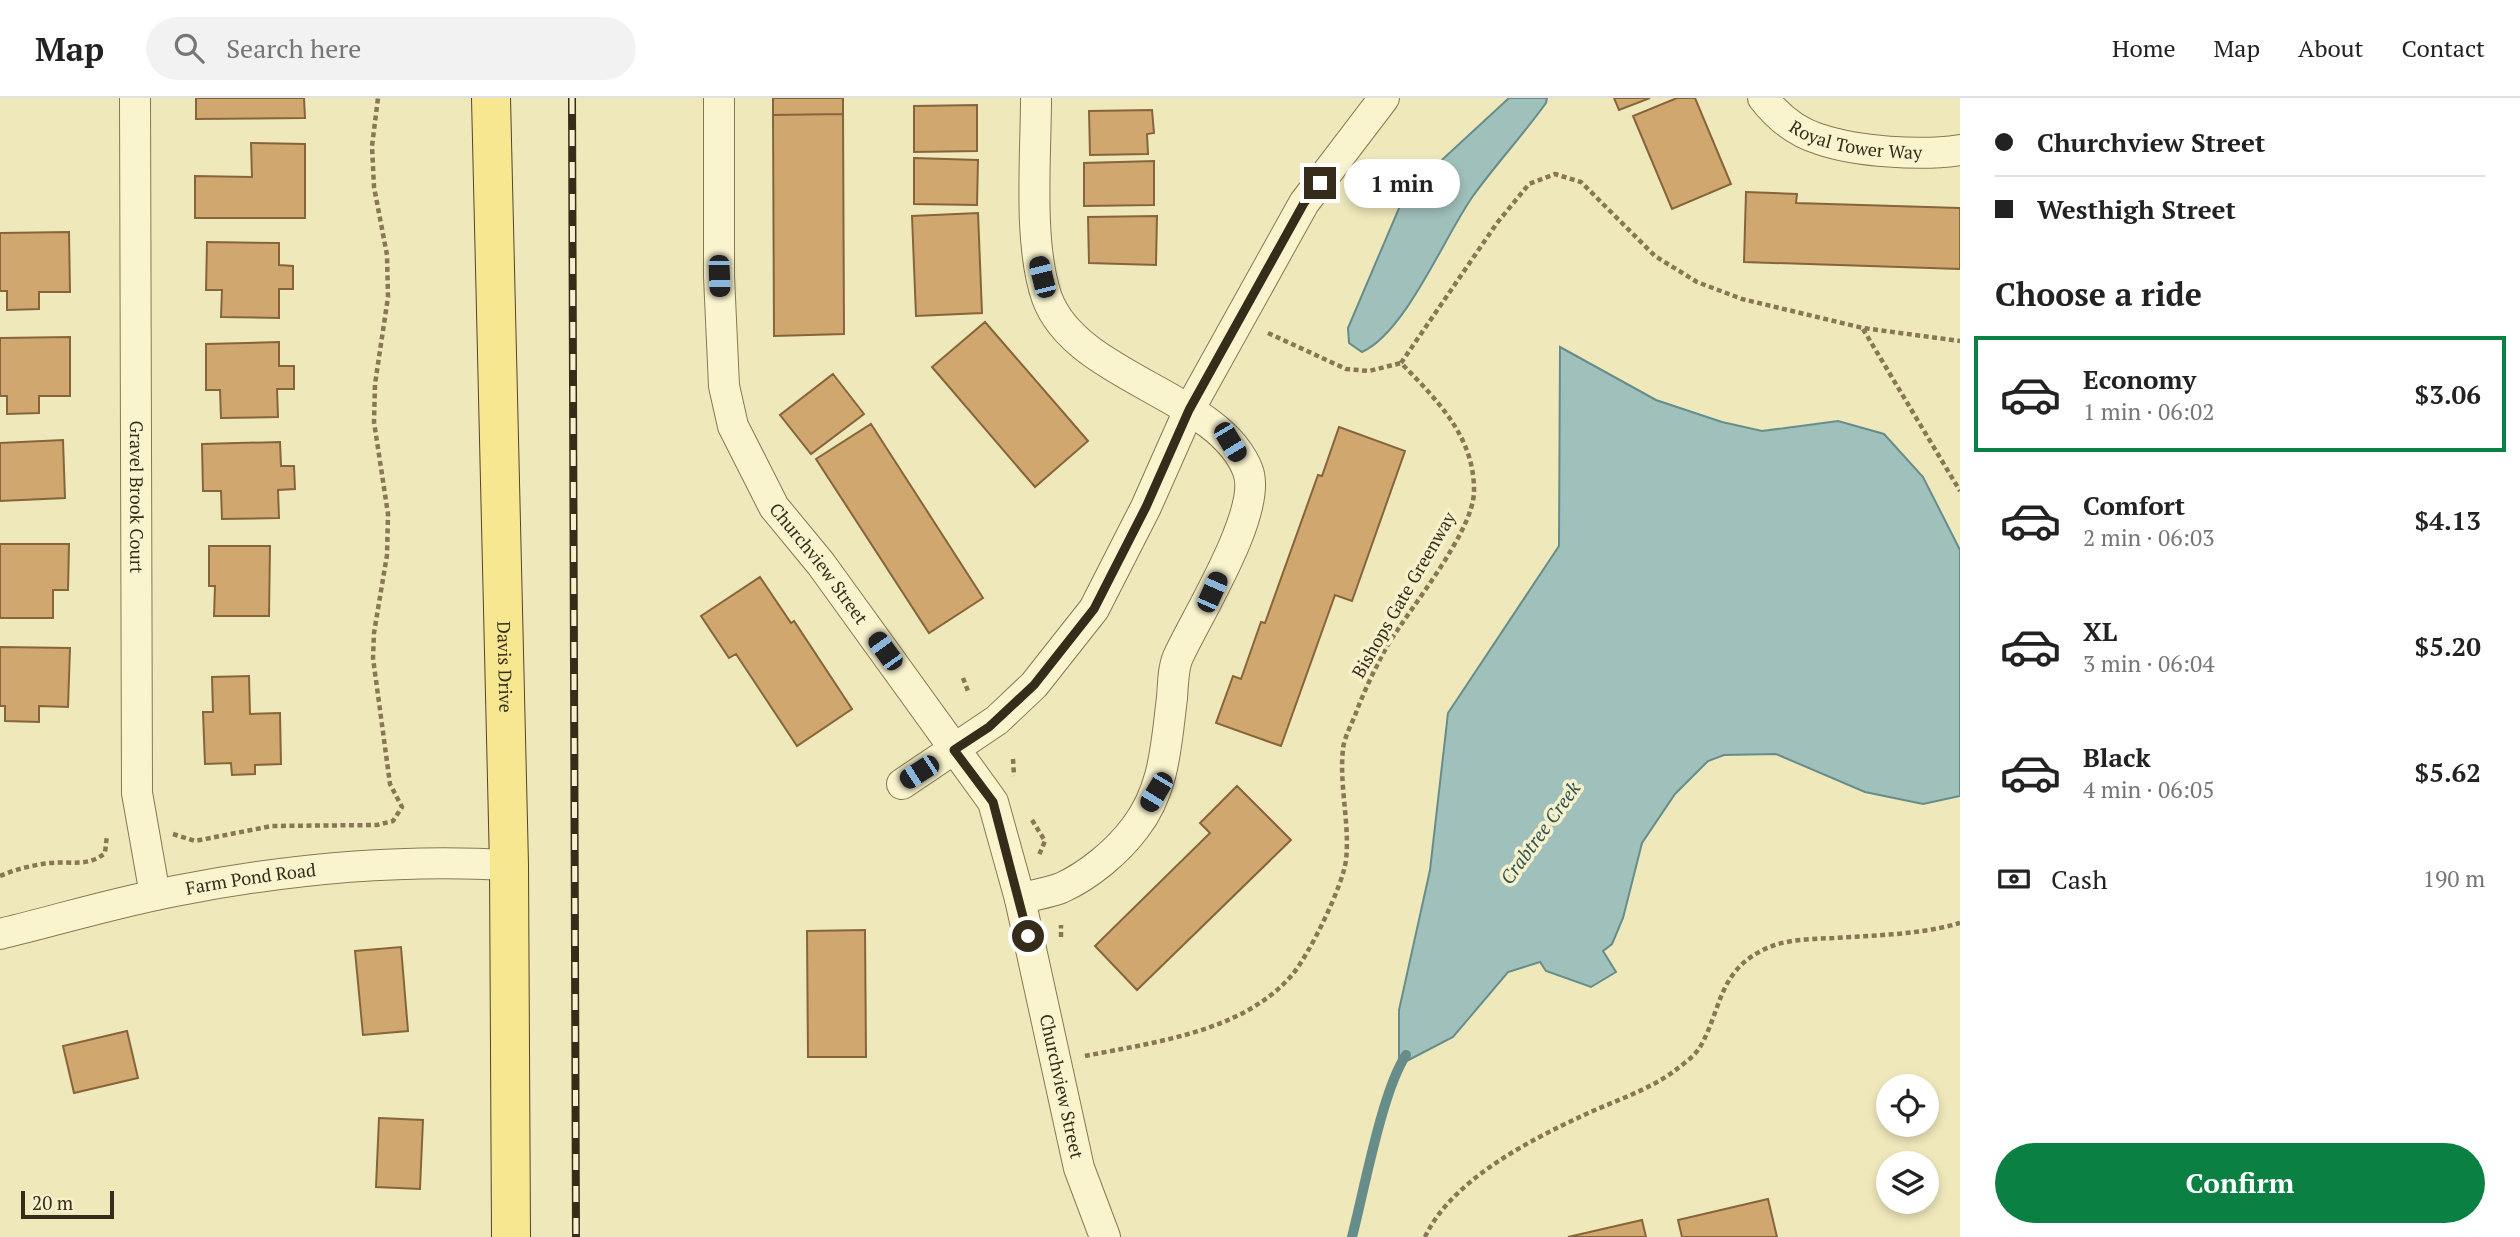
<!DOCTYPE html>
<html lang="en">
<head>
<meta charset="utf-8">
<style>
	:root { --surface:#fff; --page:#f2f2f2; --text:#222; --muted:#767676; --line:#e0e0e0; --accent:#0b8043 }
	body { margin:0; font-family:"PT Serif",serif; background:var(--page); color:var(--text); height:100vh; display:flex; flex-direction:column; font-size:26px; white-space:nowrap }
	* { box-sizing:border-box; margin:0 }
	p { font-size:23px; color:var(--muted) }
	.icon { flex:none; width:38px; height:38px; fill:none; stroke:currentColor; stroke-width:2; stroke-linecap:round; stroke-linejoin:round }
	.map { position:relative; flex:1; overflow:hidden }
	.side { display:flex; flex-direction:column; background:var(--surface); width:560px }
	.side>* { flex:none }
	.banner { display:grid; align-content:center; height:154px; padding:0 35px; background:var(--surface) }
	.controls { position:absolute; left:1876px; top:976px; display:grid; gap:14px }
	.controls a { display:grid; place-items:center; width:63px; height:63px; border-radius:50%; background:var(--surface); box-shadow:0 4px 10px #0003; font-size:35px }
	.scale { position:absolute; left:21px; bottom:18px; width:93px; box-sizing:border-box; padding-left:7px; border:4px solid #352c1a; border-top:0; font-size:19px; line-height:24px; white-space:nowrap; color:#352c1a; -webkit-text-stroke:5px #f6f1cb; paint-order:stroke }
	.end { position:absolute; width:32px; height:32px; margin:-16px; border:9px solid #352c1a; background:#fff; box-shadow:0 0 0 4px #fff }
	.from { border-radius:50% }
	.bubble { position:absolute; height:49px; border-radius:24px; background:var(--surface); box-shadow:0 4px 10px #0003; font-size:23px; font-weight:700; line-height:49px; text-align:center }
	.car { position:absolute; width:21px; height:42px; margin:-21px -10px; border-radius:9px; box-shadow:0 0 5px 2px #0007; background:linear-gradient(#222 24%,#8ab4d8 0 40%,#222 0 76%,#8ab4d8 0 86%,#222 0) }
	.banner b { display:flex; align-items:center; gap:24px; height:66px; font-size:26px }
	.banner b+b { border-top:2px solid var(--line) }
	.banner i { width:18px; height:18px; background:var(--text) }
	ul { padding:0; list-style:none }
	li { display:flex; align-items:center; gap:21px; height:116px; margin:0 14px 10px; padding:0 21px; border:4px solid transparent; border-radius:0px }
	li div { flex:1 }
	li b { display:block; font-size:26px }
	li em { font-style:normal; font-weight:700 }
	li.active { border-color:var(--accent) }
	li>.icon { width:63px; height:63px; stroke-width:1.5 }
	h2 { padding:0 35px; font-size:32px; line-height:84px }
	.pay { display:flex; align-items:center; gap:18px; height:77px; padding:0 35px; font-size:26px }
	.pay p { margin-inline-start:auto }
	.cta { display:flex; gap:14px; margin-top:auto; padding:14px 35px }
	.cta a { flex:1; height:80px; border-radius:42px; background:var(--accent); color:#fff; font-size:28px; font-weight:700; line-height:80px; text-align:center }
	header { display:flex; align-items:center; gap:42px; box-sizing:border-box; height:98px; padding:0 35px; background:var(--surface); border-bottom:2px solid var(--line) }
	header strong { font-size:33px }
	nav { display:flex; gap:38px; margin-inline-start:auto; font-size:24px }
	.search { width:490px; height:63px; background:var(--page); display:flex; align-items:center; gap:18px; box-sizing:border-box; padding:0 24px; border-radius:38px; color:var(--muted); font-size:26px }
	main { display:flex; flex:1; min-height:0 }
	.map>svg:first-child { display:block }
	.water { fill:#a0c0bc; stroke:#678d8a; stroke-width:2 }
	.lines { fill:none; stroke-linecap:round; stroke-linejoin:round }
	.stream { stroke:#678d8a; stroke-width:10 }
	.building { fill:#cfa76f; stroke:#87653a; stroke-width:2 }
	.street-casing { stroke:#877755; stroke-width:32 }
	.primary-casing { stroke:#54442a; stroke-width:40 }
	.path { stroke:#877755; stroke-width:4.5; stroke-dasharray:5 3.5; stroke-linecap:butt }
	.street { stroke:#faf4ce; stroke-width:30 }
	.primary { stroke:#f6e790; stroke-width:38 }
	.rail-casing { stroke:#352c1a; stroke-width:8 }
	.rail { stroke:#f6f1cb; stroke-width:5; stroke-dasharray:16; stroke-linecap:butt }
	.route { stroke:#352c1a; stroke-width:9 }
	.labels { text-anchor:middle; stroke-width:7; stroke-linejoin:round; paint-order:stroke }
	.street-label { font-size:18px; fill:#352c1a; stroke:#f6f1cb }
	.water-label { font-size:19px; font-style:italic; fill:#295156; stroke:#f6f1cb }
</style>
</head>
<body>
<header>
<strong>Map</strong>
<div class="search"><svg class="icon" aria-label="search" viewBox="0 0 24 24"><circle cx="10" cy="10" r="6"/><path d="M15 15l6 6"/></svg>Search here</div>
<nav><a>Home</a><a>Map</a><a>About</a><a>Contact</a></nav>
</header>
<main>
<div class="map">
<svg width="1960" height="1139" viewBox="0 0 1960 1139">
	<rect width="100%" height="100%" fill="#efe8bb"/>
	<path class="water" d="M1509 0H1547L1546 5C1523 37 1496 66 1473 98 1444 139 1406 234 1362 254L1349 245 1348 230 1405 96Z
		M1560 249 1656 302 1722 324 1762 333 1838 323 1884 336 1923 379 1960 452V698L1923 706 1865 694 1776 656 1724 657 1708 663 1675 696 1642 745 1623 820 1612 846 1603 853 1616 874 1591 889 1546 873 1540 864 1508 874 1453 939 1399 967V912L1430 772 1448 615 1559 448Z"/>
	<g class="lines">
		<path class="stream" d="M1352 1139C1364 1093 1382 993 1406 957"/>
	</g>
	<path class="building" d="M196 0H304L305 20 196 21Z
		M773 0H843V16L773 17Z
		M1614 0H1650L1619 12Z
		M1677 0H1695L1731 86 1672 111 1633 18Z
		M977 7V53L914 54V8Z
		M1152 12 1154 35 1147 36 1148 56 1090 57 1089 13Z
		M843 16 844 236 774 238 773 17Z
		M251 45 305 46V120H195V78L252 79Z
		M914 60 978 62 977 107 914 106Z
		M1154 63V107L1084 108V65Z
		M1746 94 1797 96 1796 105 1960 110V171L1744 164Z
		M978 115 982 215 916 218 912 118Z
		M1157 118 1156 167 1089 165 1088 119Z
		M69 134 70 194H39V211L7 212V193H0V135Z
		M207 144 279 145V167L293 168V191H279V220L221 219 222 192H206Z
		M985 224 1088 343 1035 389 932 269Z
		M70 239V298H39V315L7 316V298H0V240Z
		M279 244V268H294V291H277L278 319 221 320 220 292H206V246Z
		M833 276 864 316 811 356 780 317Z
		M871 326 983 500 929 535 816 361Z
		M1339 329 1405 353 1352 503 1335 497 1281 648 1216 625 1233 578 1241 581 1261 524 1265 525 1318 377 1322 378Z
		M63 342 65 400 0 403V345Z
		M280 344 281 368H294L295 391 278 392 279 420 222 421 221 393H203L202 346Z
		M0 446H69L68 492H53V520H0Z
		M209 448H270L269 518H214L215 488H209Z
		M760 479 791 525 794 523 852 611 797 648 736 556 729 560 701 518Z
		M0 549 70 550 68 609 39 608V624L5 623V608H0Z
		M249 578 250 616 280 615 281 666 255 667V676L232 677 231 665 205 666 203 614H213L212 579Z
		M1237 688 1291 742 1137 892 1095 848 1210 735 1200 725Z
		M865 832 866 959H808L807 833Z
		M401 849 408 933 363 937 355 853Z
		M127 933 138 980 74 995 63 948Z
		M379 1020 423 1022 420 1091 376 1089Z
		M1768 1101 1777 1139H1682L1678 1122Z
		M1642 1122 1646 1139H1568Z"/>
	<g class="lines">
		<defs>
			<g id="street">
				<path id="s1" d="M135 0 137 695 155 797"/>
				<path id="s2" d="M719 0V178L724 288 733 328 774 409 821 466 993 704 1020 801 1079 1070 1105 1139"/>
				<path id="s3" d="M1763 0C1777 18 1796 34 1819 41 1857 54 1921 58 1960 52"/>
				<path d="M902 686 997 622 1034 587 1094 511 1146 409 1189 312 1304 105 1384 0"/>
				<path d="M1020 801C1033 797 1048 795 1061 790 1088 778 1117 754 1135 730 1165 691 1166 647 1172 600 1173 587 1173 570 1178 559 1196 519 1263 414 1248 373 1220 297 1077 281 1047 200 1028 146 1036 59 1036 0"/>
				<path id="s4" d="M0 836C62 821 123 802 186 791 290 771 403 761 509 767"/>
			</g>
			<g id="primary">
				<path id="s5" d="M491 0 509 767 511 1139"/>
			</g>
		</defs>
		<use href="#street" class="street-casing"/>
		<use href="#primary" class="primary-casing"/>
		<path class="path" d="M1863 231 1960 393
			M1268 235 1346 271 1369 273 1401 265
			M1401 265 1497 125 1529 86 1555 76 1581 84 1655 158 1697 184 1742 201 1863 230 1960 243
			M963 580 968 593
			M1013 661 1014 678
			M1032 722 1045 743 1039 757
			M173 736 195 743 272 728 377 727 393 723 402 709 390 686 373 560 374 535 387 457 388 416 374 324 375 286 388 199 387 157 374 89 372 48 378 0
			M0 778C16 771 33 767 50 765 70 763 89 769 105 755L107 737
			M1061 839V827
			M1085 958C1155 944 1243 934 1292 877 1309 857 1343 788 1346 762 1350 726 1339 688 1343 651 1344 639 1353 624 1357 612 1366 589 1377 566 1389 545 1411 509 1473 434 1474 394 1475 339 1437 302 1401 265
			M1425 1139C1451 1083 1528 1043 1582 1018 1613 1003 1645 994 1673 974 1682 967 1694 959 1700 949 1721 913 1718 875 1761 853 1783 841 1809 841 1834 840 1876 837 1919 837 1960 825"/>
		<use href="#street" class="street"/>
		<use href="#primary" class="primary"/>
		<defs>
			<path id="rail" d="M572 0 576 1139"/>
		</defs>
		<use href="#rail" class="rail-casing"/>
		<use href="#rail" class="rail"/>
	</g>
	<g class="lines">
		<path class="route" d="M1028 838 993 704 954 652 989 629 1034 587 1094 511 1146 409 1189 312 1304 105 1320 85"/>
	</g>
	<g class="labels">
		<g class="street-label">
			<text dy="6" stroke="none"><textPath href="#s3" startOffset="107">Royal Tower Way</textPath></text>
			<text dy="6" stroke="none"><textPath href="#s1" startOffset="399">Gravel Brook Court</textPath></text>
			<text dy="6" stroke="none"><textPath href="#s2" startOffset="492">Churchview Street</textPath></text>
			<text transform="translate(1404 497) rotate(-60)" y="6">Bishops Gate Greenway</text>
			<text dy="6" stroke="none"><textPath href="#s5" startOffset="569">Davis Drive</textPath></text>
			<text dy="6" stroke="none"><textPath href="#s4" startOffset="257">Farm Pond Road</textPath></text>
			<text dy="6" stroke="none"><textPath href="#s2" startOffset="1080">Churchview Street</textPath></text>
		</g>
		<g class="water-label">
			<text transform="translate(1540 735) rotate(-54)" y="7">Crabtree Creek</text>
		</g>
	</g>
</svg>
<div class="controls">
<a><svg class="icon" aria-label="locate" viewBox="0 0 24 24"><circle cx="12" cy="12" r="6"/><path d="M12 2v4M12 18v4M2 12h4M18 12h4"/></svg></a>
<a><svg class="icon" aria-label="layers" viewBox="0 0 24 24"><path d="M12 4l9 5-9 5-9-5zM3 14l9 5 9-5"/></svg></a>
</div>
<div class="scale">20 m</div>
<i class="end from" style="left:1028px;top:838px"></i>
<i class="end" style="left:1320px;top:85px"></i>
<div class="bubble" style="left:1344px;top:61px;width:116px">1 min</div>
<i class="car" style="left:719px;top:178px;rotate:178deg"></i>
<i class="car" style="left:1042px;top:179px;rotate:346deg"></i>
<i class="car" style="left:1230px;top:344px;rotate:149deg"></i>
<i class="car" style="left:1212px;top:494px;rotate:24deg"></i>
<i class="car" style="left:885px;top:553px;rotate:324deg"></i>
<i class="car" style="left:919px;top:674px;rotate:237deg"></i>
<i class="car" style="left:1156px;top:694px;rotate:211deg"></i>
</div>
<section class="side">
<div class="banner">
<b><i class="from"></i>Churchview Street</b>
<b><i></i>Westhigh Street</b>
</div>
<h2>Choose a ride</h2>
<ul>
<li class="active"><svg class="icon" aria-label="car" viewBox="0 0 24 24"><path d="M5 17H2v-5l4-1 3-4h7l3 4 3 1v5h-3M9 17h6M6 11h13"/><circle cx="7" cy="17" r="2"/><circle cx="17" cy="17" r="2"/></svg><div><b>Economy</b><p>1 min · 06:02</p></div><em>$3.06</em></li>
<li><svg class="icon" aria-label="car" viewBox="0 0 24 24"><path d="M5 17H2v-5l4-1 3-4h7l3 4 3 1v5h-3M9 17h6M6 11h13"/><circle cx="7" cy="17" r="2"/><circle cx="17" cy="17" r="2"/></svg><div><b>Comfort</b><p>2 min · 06:03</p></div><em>$4.13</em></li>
<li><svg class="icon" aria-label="car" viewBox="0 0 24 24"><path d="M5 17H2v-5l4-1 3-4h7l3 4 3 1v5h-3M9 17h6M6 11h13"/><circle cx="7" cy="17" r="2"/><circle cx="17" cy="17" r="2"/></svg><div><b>XL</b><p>3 min · 06:04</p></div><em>$5.20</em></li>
<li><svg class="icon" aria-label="car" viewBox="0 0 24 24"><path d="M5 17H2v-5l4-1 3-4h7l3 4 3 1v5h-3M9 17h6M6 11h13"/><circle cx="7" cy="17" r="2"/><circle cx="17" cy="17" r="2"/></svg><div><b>Black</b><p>4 min · 06:05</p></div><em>$5.62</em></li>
</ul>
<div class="pay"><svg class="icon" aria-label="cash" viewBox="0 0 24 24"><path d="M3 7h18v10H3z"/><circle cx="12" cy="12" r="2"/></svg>Cash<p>190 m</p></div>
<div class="cta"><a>Confirm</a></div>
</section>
</main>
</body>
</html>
